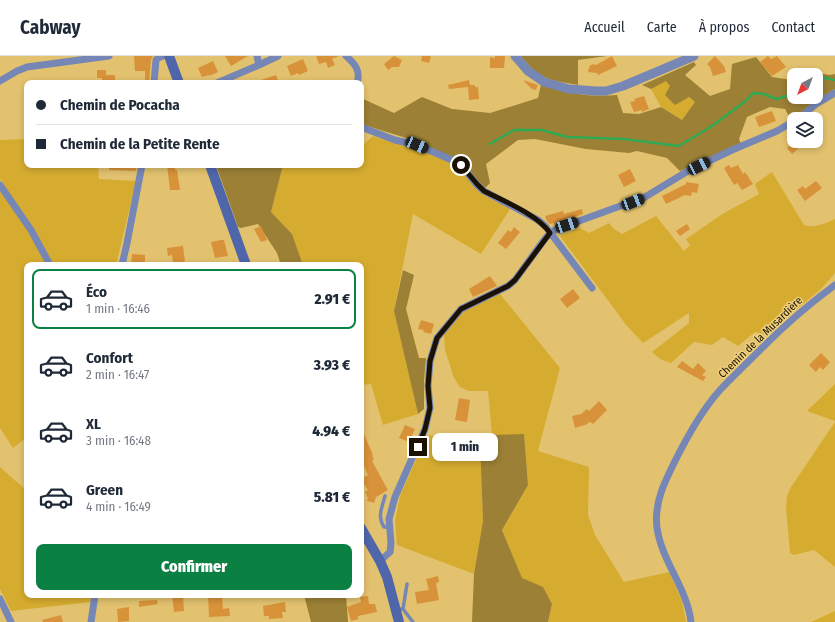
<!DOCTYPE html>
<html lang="fr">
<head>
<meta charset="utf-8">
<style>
	:root { --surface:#fff; --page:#f6f6f7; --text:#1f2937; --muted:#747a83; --line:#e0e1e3; --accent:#0b8043 }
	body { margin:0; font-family:"Fira Sans Condensed",sans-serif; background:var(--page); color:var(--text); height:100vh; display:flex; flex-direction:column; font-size:15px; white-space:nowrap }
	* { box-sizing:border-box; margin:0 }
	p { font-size:13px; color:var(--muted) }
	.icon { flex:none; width:22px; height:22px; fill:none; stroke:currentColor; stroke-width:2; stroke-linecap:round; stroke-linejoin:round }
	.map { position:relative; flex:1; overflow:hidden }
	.drawer { position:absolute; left:24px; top:206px; width:340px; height:336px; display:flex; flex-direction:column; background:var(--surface); border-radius:8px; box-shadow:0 2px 6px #0003 }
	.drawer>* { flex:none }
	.banner { position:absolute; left:24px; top:24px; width:340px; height:88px; border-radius:8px; box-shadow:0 2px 6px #0003; display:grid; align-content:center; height:88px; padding:0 12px; background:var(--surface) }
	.needle { width:26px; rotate:221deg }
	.buttons { position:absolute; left:787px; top:12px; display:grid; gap:8px }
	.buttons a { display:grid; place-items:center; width:36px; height:36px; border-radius:8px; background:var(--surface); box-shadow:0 2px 6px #0003; font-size:20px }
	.end { position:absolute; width:18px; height:18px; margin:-9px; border:5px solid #1a1100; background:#fff; box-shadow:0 0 0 2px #fff }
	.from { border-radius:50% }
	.bubble { position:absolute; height:28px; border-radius:8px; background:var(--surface); box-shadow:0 2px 6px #0003; font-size:13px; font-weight:800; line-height:28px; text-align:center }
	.car { position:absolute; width:12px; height:24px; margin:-12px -6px; border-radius:5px; box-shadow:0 0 3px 1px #0007; background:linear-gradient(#222 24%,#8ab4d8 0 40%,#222 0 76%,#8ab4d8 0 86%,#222 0) }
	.banner b { display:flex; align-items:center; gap:14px; height:38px; font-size:15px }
	.banner b+b { border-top:1px solid var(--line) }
	.banner i { width:10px; height:10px; background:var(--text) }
	ul { padding:7px 0 0; list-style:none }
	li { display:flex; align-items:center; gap:12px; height:60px; margin:0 8px 6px; padding:0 4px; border:2px solid transparent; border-radius:8px }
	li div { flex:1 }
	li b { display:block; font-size:15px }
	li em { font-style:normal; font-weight:800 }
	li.selected { border-color:var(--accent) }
	li>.icon { width:36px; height:36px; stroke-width:1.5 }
	.action { display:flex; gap:8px; margin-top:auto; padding:8px 12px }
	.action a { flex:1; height:46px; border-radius:8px; background:var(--accent); color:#fff; font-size:16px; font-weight:800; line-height:46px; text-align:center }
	header { display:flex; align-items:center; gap:24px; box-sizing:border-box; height:56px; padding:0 20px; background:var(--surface); border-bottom:1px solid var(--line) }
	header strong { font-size:19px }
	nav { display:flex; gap:22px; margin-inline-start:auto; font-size:14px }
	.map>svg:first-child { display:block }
	.green { fill:#d6ac30 }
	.forest { fill:#9b8035; fill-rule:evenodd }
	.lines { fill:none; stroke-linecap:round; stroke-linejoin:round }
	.stream { stroke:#2faa53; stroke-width:2.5 }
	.building { fill:#d89239 }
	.service { stroke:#7687b6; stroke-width:3.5 }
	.minor { stroke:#7687b6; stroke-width:7 }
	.tertiary { stroke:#7687b6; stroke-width:9 }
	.secondary { stroke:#5066ab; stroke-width:10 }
	.route { stroke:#1a1100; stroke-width:5 }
	.labels { text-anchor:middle; stroke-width:3; stroke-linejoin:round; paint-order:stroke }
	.street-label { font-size:11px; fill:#1a1100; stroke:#efcf7a }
</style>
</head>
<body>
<header>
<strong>Cabway</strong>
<nav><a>Accueil</a><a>Carte</a><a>À propos</a><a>Contact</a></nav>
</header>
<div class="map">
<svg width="835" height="566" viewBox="0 0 835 566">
	<rect width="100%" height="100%" fill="#e2c26e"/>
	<path class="green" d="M666 24 670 30 696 46 682 64 661 51 651 33Z
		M373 80C401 89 433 93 458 111 465 116 468 123 473 130 482 140 498 146 510 153L481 198 413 158 394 255 418 358 383 369 371 328 361 329V209H303L292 178 271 156 283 109H361V88H364Z
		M27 83V109H98L99 123 136 125 116 209H53L41 186 0 123V84Z
		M772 116 804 169C814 173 826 167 835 163V217L821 233 786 262 767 279 755 276 738 290 723 281 712 289 694 286 671 307 660 303 652 296 689 267V257L643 287 627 270 560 180 580 172 589 177 609 167 614 173 622 178 656 160 684 195 690 189 686 183 724 157 759 138 755 128Z
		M0 133 23 166 47 209H27V381L13 392 0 372Z
		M500 238 560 312 538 395 589 411 588 459 595 479 624 526 669 516 682 545 686 566H548L552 548 522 523 502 474 528 429 524 379H492L488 335H469L460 331 454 322 445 294 444 277 465 254 476 247Z
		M835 328V365L807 355Z
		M835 366V511L814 494 794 499 790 497 786 452 787 440 791 431Z
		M427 379 480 385 483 465 474 518 397 489 395 465 400 440Z
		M0 411 27 435V539H92L90 546 11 555 0 533Z
		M835 555V566H811Z"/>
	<path class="forest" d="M521 0H607L578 4V29C550 24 540 24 521 0Z
		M756 1 772 21 792 24 796 14 830 19 835 18V33L815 45 800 57 791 64 785 53 770 51 747 61 739 83 741 88 680 115 667 102 637 95 629 97 586 93 535 83 518 84 486 108 490 127 485 132 457 104 416 85 361 68V42L394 57 422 41 452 53 490 57 538 42 541 28C570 38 586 41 617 39L623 57 639 58 661 51 682 64 695 46 689 41 675 49 665 39 670 30 666 25 651 33 642 29 694 6 696 9 685 19 710 40 730 33 732 8ZM794 19H816V41H794Z
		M216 109H283L271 156 292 178 303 209H281L277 197 258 168 241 172 238 171Z
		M403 214 414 219 406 253 419 302H426L424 325V353L418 358 394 255Z
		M524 378 528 429 502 474 522 522 543 531 552 548 548 566H472L474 518 483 465 480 385 492 379Z
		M304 539H346L348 566H311Z"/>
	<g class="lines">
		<path class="stream" d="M816 20 835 24
			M490 88 514 74H542L567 81 624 83 679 90 712 70 747 44 753 37 764 38 776 43 794 38"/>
	</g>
	<path class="building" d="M134 0H153L151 4 149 27H145V15H135Z
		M225 0H248L231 10Z
		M316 0H339L332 3 335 9 328 12 326 6 319 8Z
		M394 0 402 4 399 11H392L388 14 384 8Z
		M422 0H431L429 7 421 5Z
		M495 0H505L504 12H490V1L495 2Z
		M612 0 617 10 598 19 597 17 588 16 590 9H592V8L596 9Z
		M715 0 724 10 726 16 713 20 710 11 707 8Z
		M768 0 771 3 777 0 786 11 772 20 760 6Z
		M303 3 308 15 299 19 298 17 291 20 287 10Z
		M213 5 218 16 209 20V19L202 21 198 12Z
		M97 14H106V19H115V27H102V22H97Z
		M276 19 279 27H255V26Z
		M469 24 470 29H475V31H478L479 43 469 44 468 31 449 33 448 29Z
		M523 24 538 29 536 34 532 33Z
		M644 40 649 53 642 56V54L634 56 630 46 635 45 634 43Z
		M772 55 776 65 759 71 755 61Z
		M795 85H806L792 98 787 92Z
		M109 109H137L136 115 109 114Z
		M167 109H175V114H177L180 134H170Z
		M729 109 731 112 738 109 743 118 745 116 753 128 742 134 737 127 734 129 724 112Z
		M630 113 636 125 624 131 618 119Z
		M816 125 822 132 805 145 797 134 803 130 805 133Z
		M686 126 699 128 697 137 692 136 691 140 685 139 666 148 662 140 686 128Z
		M582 153 583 158 554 168V167L550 168 547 165 545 160 563 155 564 158Z
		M687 168 690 173 680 180 676 175Z
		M261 170 267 184 261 186 254 173Z
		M514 171 520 176 506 193 498 187 508 174 511 176Z
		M221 184H224L228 200 215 202 211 186Z
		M183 190 185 205 183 206V209H175V207H173L172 199 168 200 167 192Z
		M132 198 145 199V209H131Z
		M490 220 497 230 473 241 469 233Z
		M573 233 580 242 567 252 560 243Z
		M421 264 434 268 431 278 423 276 424 274 418 273Z
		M821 297 830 306 823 314 820 311 816 316 809 309Z
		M682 305 693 313 698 307 706 315 702 319 706 321 703 325 677 311Z
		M459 342 470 344 467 366 455 364Z
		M599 345 607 354 593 368 590 366 585 369 575 372 572 360 581 358 587 353 589 355Z
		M405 369 415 373 409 386 399 382Z
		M361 371 373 399H372L374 404 372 405 388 434 376 441 374 447 367 445 368 442 365 436 368 434 361 423 368 419 361 403Z
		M438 520 439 526 436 527 439 544 417 548 415 536 429 534 426 523Z
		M172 539H183L184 555 174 556Z
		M208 539H222L223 553 229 552 230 560 209 561Z
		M368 540 369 548H375L377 556 358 560V563L351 565 347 551 361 546 360 541Z
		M157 544 158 548 139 551V545Z
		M285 546 286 556H282L283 562 269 563V560H264L263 550Z
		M129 551V565L118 566 117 553Z
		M61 559 63 566H43L42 564Z"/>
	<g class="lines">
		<path class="service" d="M385 440C382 452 377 460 384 471H389
			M401 553H403L413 566
			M403 553 407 528"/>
		<path class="minor" d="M257 0 259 9
			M346 0C355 8 361 15 357 27
			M0 25 17 15 27 11 109 0
			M154 27 156 4 158 2 163 0
			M217 27 259 9 278 0
			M798 63 816 48 835 37
			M361 71 395 84 417 89 452 104 461 109 477 129 484 135 538 164 546 171 592 232
			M0 129 31 174 50 209
			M122 209 127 187 142 109
			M380 505 390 496 391 487 389 463 395 441 425 373 430 352 428 330 430 305 437 282 461 253 508 230 515 224 544 184 550 177 557 173 645 141 688 115 732 94 777 75 794 65
			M0 543 11 566
			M91 566 95 539
			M691 566C687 532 662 506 657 472 654 447 664 427 675 405 687 381 702 354 720 334 734 319 749 305 763 291 786 268 809 248 835 229"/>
		<path class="tertiary" d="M515 0 528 15 544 26 569 33 596 35H606L623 30 694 0"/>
		<path class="secondary" d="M169 0 179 27
			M210 109 246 209
			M361 472 380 505 387 521 399 566"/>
	</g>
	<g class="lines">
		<path class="route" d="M418 391 425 373 430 352 428 330 430 305 437 282 461 253 508 230 515 224 550 177C538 159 504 145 484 135L477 128 461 109"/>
	</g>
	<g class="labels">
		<g class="street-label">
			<text transform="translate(760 281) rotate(-44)" y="4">Chemin de la Musardière</text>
		</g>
	</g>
</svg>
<div class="buttons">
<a><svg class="needle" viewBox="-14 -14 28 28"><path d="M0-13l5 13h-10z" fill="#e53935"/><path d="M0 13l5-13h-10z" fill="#747a83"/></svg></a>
<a><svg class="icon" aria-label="layers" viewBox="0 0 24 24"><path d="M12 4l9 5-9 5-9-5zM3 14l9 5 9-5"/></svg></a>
</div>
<i class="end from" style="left:461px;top:109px"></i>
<i class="end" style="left:418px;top:391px"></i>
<div class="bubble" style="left:432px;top:377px;width:66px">1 min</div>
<i class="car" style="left:417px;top:89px;rotate:113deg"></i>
<i class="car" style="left:699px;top:110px;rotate:64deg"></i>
<i class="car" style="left:633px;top:146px;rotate:69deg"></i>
<i class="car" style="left:567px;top:169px;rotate:72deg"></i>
<div class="banner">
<b><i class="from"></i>Chemin de Pocacha</b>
<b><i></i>Chemin de la Petite Rente</b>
</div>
<section class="drawer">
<ul>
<li class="selected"><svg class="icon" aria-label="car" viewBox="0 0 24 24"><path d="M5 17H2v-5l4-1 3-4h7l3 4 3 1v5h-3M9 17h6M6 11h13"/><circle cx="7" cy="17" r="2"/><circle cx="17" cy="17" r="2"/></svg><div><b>Éco</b><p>1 min · 16:46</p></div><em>2.91 €</em></li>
<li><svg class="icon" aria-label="car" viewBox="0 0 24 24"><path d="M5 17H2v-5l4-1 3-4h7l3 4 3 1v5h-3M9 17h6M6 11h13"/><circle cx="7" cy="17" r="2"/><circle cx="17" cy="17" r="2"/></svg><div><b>Confort</b><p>2 min · 16:47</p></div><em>3.93 €</em></li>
<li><svg class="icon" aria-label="car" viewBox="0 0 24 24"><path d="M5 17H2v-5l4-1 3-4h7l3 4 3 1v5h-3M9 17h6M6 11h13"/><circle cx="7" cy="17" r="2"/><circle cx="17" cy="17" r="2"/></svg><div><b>XL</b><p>3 min · 16:48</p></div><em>4.94 €</em></li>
<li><svg class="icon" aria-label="car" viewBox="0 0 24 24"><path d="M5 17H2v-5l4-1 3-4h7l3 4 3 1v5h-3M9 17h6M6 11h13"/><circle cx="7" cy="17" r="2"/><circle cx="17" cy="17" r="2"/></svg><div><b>Green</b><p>4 min · 16:49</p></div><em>5.81 €</em></li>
</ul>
<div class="action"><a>Confirmer</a></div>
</section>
</div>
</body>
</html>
